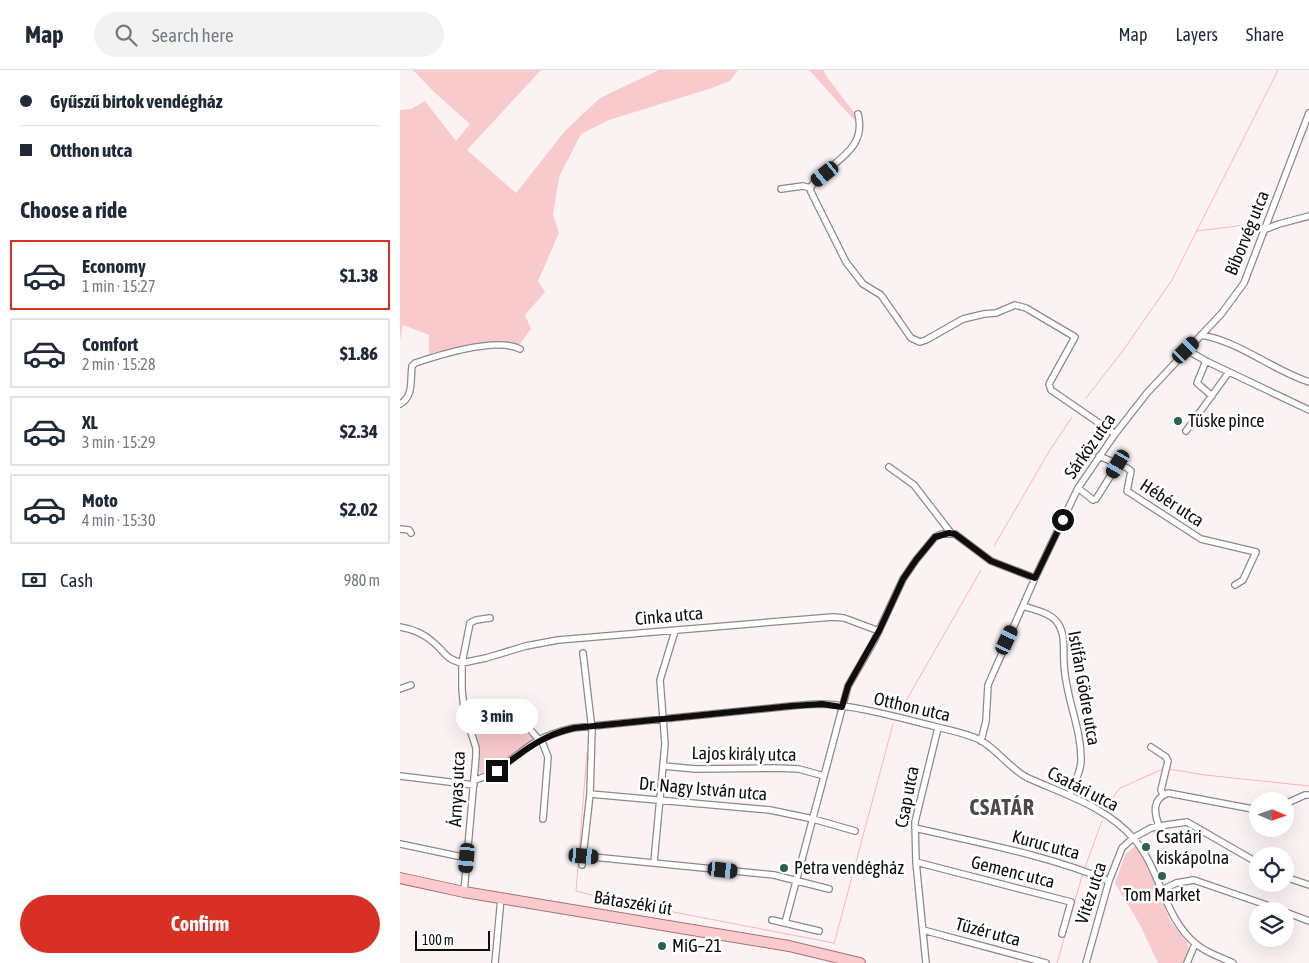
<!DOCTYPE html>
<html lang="en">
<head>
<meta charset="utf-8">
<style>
	:root { --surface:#fff; --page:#f2f2f3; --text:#1f2937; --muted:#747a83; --line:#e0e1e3; --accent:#d93025 }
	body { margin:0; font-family:"Asap Condensed",sans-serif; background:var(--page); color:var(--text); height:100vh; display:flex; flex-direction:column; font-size:19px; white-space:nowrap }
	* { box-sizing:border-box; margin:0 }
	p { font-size:16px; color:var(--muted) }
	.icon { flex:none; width:28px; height:28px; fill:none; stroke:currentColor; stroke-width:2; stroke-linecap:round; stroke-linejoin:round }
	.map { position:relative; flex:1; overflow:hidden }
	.details { display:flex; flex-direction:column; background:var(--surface); width:400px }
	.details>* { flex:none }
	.guide { display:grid; align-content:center; height:110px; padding:0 20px; background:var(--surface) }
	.needle { width:32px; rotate:92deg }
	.tools { position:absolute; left:849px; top:722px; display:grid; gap:10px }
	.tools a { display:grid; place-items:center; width:45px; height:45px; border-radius:50%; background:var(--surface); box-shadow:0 5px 20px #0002; font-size:25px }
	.scale { position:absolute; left:15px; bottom:12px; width:75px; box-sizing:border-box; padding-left:5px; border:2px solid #100d0d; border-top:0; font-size:14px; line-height:18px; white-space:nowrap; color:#100d0d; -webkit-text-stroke:4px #fff; paint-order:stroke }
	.end { position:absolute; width:22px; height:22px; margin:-11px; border:6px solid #100d0d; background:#fff; box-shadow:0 0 0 2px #fff }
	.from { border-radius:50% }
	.bubble { position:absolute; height:35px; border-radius:18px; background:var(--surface); box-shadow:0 5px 20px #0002; font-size:16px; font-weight:700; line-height:35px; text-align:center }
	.car { position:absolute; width:15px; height:30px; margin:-15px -8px; border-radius:6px; box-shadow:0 0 4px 1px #0007; background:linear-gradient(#222 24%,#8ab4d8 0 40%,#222 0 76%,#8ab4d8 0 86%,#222 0) }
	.guide b { display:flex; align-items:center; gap:18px; height:48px; font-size:19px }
	.guide b+b { border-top:1px solid var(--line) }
	.guide i { width:12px; height:12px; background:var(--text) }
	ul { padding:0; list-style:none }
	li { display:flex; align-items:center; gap:15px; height:70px; margin:0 10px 8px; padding:0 10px; border:2px solid var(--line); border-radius:0px }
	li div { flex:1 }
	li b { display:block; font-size:19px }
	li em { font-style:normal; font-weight:700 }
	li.current { border-color:var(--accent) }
	li>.icon { width:45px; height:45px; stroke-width:1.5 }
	h2 { padding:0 20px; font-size:22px; line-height:60px }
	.pay { display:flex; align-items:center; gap:12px; height:55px; padding:0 20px; font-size:19px }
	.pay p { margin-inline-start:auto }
	.cta { display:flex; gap:10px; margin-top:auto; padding:10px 20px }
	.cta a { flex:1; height:58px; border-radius:30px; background:var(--accent); color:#fff; font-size:20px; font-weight:700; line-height:58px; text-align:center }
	header { display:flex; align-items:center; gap:30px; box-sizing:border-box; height:70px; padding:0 25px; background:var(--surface); border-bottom:1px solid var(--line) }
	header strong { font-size:24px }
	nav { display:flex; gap:28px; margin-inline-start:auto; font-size:18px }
	.search { width:350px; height:45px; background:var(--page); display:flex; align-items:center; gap:12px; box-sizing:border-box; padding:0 18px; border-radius:28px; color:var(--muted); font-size:19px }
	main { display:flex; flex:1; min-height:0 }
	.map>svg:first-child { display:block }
	.green { fill:#f9cacc }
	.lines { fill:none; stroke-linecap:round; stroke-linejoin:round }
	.stream { stroke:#fbb4b8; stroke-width:1 }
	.street-casing { stroke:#8f8888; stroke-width:8 }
	.primary-casing { stroke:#a67174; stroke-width:12 }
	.street { stroke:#fff; stroke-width:5.5 }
	.primary { stroke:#facacd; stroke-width:10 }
	.route { stroke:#100d0d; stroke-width:6 }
	.poi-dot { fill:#28634c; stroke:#fff; stroke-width:2 }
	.labels { text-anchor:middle; stroke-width:5; stroke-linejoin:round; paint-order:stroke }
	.street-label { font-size:18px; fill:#100d0d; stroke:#fff }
	.poi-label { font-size:18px; fill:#100d0d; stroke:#fff; text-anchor:start }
	.district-label { font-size:22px; font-weight:bold; letter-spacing:1px; fill:#4e4848; stroke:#fff }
</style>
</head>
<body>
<header>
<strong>Map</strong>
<div class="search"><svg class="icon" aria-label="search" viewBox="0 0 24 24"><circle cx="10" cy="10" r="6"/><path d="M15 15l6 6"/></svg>Search here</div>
<nav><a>Map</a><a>Layers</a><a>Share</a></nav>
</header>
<main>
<section class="details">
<div class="guide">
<b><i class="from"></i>Gyűszű birtok vendégház</b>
<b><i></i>Otthon utca</b>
</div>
<h2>Choose a ride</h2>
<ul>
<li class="current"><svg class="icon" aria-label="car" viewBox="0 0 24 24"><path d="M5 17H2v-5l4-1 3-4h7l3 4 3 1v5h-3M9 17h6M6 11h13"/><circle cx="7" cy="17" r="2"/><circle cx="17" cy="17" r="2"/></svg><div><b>Economy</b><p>1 min · 15:27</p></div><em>$1.38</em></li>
<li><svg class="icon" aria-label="car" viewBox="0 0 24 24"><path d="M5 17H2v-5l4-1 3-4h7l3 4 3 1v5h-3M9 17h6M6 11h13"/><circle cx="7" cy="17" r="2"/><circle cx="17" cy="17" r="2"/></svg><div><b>Comfort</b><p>2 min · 15:28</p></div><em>$1.86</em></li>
<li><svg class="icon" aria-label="car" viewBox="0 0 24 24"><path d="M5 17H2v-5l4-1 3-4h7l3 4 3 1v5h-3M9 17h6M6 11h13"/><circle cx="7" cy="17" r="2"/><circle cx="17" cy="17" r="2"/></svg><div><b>XL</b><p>3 min · 15:29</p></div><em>$2.34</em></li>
<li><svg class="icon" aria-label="car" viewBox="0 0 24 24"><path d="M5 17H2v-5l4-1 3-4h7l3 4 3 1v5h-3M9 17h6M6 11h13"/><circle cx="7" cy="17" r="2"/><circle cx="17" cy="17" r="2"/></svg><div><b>Moto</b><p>4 min · 15:30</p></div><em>$2.02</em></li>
</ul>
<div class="pay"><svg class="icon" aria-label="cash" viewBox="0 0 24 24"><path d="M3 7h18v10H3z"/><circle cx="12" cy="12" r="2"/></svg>Cash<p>980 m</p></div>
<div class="cta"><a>Confirm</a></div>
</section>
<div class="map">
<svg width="909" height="893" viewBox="0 0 909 893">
	<rect width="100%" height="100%" fill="#fbf3f3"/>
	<path class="green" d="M13 0H141L67 80 116 123 165 61 200 28 259 0H338L330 11 312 18 209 50 181 64 159 107 153 144 159 163 138 211 145 222 125 245 131 259 120 274H69L29 284V265L3 255 0 270V40L11 39 25 31 56 71 70 54 34 22Z
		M409 0H423L427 7 456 45 454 50Z
		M77 657 124 661C130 662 133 665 132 671L100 696 82 704 79 702 78 677 75 659Z
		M736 775 745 790 771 852 787 872 790 882 784 893H758L740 855 715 813 725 785Z"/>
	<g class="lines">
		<path class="stream" d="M871 152 879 151
			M797 161 861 153
			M686 328 722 282 772 210 878 0
			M594 476 650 380 672 347
			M499 643 581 500
			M187 682 176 821 211 830 434 873
			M769 699 805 705 909 716
			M705 738 720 718 763 699
			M684 800 702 751
			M434 874 493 654
			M430 893V892
			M657 893 683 803"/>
		<defs>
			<path id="street" d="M410 118 411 122 446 192 463 214 481 225 511 268 520 272 526 270 563 249 584 244 596 243 615 235 626 238 675 267 649 314 651 320 715 364
				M410 118C427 92 468 83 458 44
				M381 119 403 116 410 118
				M866 159 879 154 909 146
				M801 265C841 272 872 300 909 312
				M787 280 806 291 909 340
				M806 291 797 313 812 326
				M0 334C14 326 10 311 12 296L15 293C39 285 97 267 120 279
				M786 361 829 302
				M699 386 727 398 731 401 727 421 801 469 856 482 843 510 835 515
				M489 397 514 415 551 463
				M678 418 693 430 696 429 718 394
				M0 459 9 460 11 463
				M623 536C634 540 649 542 657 552 666 564 663 580 664 593 665 627 682 658 681 692 680 703 674 715 670 725
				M0 557C12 559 24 564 33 572 45 582 45 589 62 593
				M62 593 86 588 126 576 158 570 396 550 433 547 444 548 479 561
				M0 619 11 615
				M69 655 129 658 139 670
				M141 669 148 687 143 749
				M581 671 586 651 588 615 635 508 678 418 715 364 747 323 822 243 844 213 909 43
				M751 677 766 687 768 691 761 720 763 725
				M263 696 296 699 376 698 399 699 424 706
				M0 706 74 715
				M75 710C100 703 115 684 137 671 148 665 161 661 173 658L391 636C401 635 411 634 421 634 455 635 500 648 533 656 548 660 566 663 580 670 598 680 610 699 628 708 666 725 707 737 735 770 761 801 764 848 796 874 806 883 821 887 833 893
				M190 724 370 740 413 749 455 761
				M885 734 905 725H909
				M759 756C754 742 752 729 768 723L858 740
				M515 758C579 773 648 785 709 811
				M0 774 67 788
				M183 786 374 805 429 819
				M254 792 265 674 260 610 275 561
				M516 792 671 832 662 864
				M182 795 190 724 192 660 183 583
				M885 807 909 815
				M762 820 776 813 794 810 884 841
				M64 822 76 686V678L64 640 62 619V593L70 553 76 550 90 548
				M885 842 909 851
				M372 850 419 861
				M385 853 448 616 474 571 503 509 516 490 535 467 542 464H555L591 491 635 508
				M523 860 646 893
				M95 893 101 828
				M526 893 516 792 515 752 538 658
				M686 893 709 811 722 778 733 768 751 758 759 756 787 752 858 793
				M787 893 795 874"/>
			<path id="primary" d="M0 808 64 822 389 876 460 893"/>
		</defs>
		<use href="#street" class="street-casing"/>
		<use href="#primary" class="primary-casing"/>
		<use href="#street" class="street"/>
		<use href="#primary" class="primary"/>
	</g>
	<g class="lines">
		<path class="route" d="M97 701C122 682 142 665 174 658L391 636 422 634 442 637 448 616 479 561 503 509 516 490 535 467 549 463 555 464 591 491 635 508 663 450"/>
	</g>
	<g class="poi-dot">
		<circle cx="778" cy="351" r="5"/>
		<circle cx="746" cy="777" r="5"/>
		<circle cx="384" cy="798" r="5"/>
		<circle cx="762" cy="806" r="5"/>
		<circle cx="262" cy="876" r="5"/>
	</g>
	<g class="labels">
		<g class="street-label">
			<text transform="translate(847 163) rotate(-68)" y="6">Bíborvég utca</text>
			<text transform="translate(690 376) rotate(-55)" y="6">Sárköz utca</text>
			<text transform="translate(772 433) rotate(33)" y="6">Hébér utca</text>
			<text transform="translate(269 546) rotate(-5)" y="6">Cinka utca</text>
			<text transform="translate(684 618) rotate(80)" y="6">Istifán Gödre utca</text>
			<text transform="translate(512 637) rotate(13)" y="6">Otthon utca</text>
			<text transform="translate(344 684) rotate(1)" y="6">Lajos király utca</text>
			<text transform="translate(57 719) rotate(-87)" y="6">Árnyas utca</text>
			<text transform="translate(303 719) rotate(5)" y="6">Dr. Nagy István utca</text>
			<text transform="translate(683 719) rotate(27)" y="6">Csatári utca</text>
			<text transform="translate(507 727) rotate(-79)" y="6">Csap utca</text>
			<text transform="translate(646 775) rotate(15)" y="6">Kuruc utca</text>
			<text transform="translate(613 802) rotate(14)" y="6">Gemenc utca</text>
			<text transform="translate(691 823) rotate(-72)" y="6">Vitéz utca</text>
			<text transform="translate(233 833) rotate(9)" y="6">Bátaszéki út</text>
			<text transform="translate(588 862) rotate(15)" y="6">Tüzér utca</text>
		</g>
		<g class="poi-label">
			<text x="788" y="357">Tüske pince</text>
			<text x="756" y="773">Csatári<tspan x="756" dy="21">kiskápolna</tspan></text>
			<text x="394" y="804">Petra vendégház</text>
			<text x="762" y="831" text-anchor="middle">Tom Market</text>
			<text x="272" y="882">MiG–21</text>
		</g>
		<g class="district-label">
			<text x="602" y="745">CSATÁR</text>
		</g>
	</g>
</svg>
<div class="tools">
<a><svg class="needle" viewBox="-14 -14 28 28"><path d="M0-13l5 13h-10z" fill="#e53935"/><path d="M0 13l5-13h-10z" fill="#747a83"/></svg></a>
<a><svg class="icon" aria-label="locate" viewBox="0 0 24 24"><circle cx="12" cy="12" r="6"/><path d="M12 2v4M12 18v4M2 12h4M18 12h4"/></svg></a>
<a><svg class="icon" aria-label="layers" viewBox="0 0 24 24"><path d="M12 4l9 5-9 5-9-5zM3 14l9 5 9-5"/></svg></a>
</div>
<div class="scale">100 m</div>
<i class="end from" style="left:663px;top:450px"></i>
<i class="end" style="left:97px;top:701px"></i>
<div class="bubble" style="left:56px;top:629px;width:82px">3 min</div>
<i class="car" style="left:425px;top:104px;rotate:231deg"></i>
<i class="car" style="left:786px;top:280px;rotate:45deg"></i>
<i class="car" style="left:718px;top:394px;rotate:210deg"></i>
<i class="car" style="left:607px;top:570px;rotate:25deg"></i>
<i class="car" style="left:184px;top:786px;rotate:95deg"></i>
<i class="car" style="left:67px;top:788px;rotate:185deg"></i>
<i class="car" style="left:323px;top:800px;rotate:96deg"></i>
</div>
</main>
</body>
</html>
